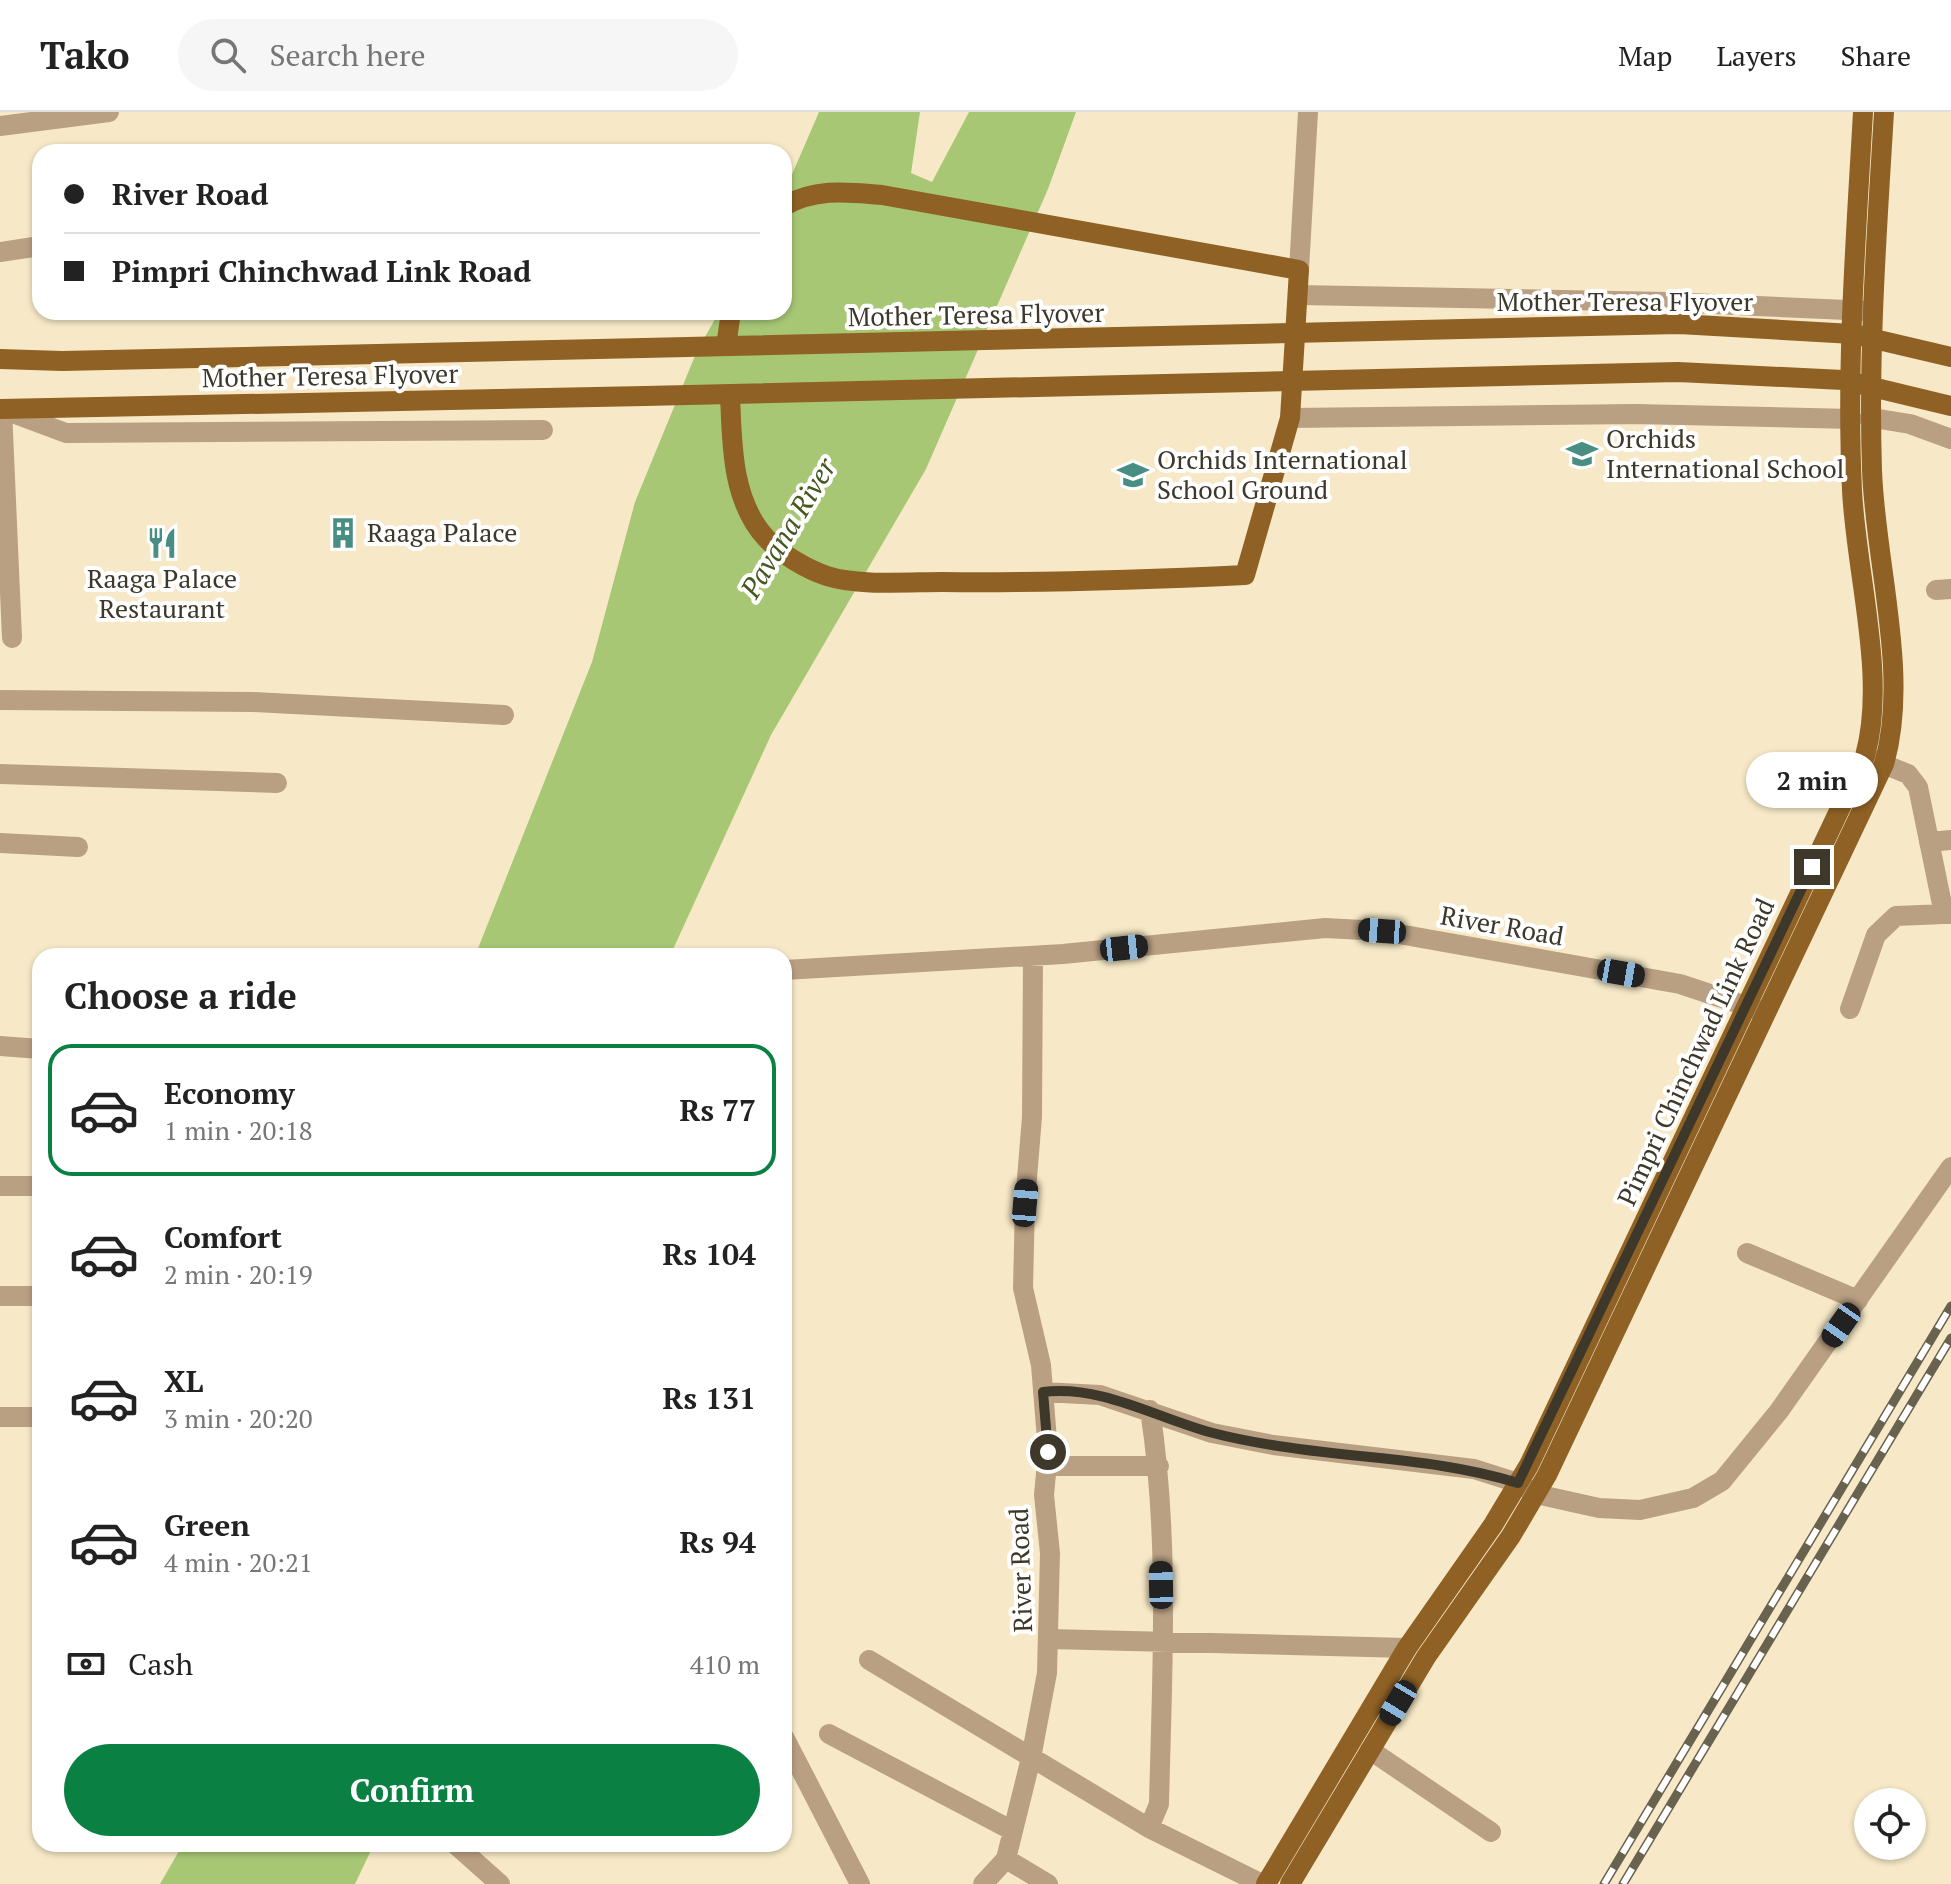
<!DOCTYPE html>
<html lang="en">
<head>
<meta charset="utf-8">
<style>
	:root { --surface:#fff; --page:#f6f6f6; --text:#222; --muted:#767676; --line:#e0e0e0; --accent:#0b8043 }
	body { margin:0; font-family:"PT Serif",serif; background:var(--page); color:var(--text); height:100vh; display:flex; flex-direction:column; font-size:30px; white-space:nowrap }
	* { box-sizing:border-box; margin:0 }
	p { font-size:26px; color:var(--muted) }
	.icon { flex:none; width:44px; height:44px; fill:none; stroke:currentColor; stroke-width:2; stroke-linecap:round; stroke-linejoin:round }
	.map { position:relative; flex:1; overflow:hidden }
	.panel { position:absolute; left:32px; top:836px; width:760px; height:904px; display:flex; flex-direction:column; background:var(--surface); border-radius:24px; box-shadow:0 2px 6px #0004 }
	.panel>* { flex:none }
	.hud { position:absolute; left:32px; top:32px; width:760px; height:176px; border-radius:24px; box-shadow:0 2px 6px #0004; display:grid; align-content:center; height:176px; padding:0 32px; background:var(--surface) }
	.controls { position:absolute; left:1854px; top:1676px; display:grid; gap:16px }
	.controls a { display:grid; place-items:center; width:72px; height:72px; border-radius:50%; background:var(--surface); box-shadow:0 2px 6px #0004; font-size:40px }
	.end { position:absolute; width:36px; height:36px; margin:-18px; border:10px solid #3d382a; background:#fff; box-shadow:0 0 0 4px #fff }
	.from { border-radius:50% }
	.bubble { position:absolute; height:56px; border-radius:28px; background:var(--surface); box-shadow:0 2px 6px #0004; font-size:26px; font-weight:600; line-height:56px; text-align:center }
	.car { position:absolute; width:24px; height:48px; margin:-24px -12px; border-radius:10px; box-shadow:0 0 6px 2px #0007; background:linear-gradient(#222 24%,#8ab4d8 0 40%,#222 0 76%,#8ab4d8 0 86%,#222 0) }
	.hud b { display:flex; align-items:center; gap:28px; height:76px; font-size:30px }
	.hud b+b { border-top:2px solid var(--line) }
	.hud i { width:20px; height:20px; background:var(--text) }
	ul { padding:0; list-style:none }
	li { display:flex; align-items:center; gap:24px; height:132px; margin:0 16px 12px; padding:0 16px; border:4px solid transparent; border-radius:24px }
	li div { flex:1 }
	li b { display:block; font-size:30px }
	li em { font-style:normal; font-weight:600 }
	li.active { border-color:var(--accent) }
	li>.icon { width:72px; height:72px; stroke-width:1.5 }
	h2 { padding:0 32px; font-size:36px; line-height:96px }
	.pay { display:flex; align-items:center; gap:20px; height:88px; padding:0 32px; font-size:30px }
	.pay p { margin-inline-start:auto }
	.button { display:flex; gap:16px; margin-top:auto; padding:16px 32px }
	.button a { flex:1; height:92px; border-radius:48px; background:var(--accent); color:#fff; font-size:32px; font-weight:600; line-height:92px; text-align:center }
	header { display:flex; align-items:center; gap:48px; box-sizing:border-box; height:112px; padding:0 40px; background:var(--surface); border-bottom:2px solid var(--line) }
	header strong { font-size:38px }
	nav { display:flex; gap:44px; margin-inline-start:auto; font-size:28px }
	.search { width:560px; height:72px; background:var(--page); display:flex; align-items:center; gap:20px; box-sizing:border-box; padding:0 28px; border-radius:44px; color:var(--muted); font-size:30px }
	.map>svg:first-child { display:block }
	.water { fill:#a7c775 }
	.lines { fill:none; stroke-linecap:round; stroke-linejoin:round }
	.minor { stroke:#baa083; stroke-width:20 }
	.major { stroke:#8f6125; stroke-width:20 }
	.rail-casing { stroke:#69624f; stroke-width:9 }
	.rail { stroke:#fff; stroke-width:6; stroke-dasharray:18; stroke-linecap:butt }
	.major-bridge { stroke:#8f6125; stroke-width:20 }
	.route { stroke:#3d382a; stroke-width:10 }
	.labels { text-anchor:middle; stroke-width:8; stroke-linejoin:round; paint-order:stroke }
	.street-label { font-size:26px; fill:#3d382a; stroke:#fff }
	.poi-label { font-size:26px; fill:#3d382a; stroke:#fff; text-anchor:start }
	.water-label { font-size:28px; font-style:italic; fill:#44581f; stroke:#fff }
</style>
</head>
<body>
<header>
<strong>Tako</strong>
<div class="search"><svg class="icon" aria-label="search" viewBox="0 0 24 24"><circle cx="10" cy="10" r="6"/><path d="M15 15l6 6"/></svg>Search here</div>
<nav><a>Map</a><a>Layers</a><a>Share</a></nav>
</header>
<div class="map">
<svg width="1951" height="1772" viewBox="0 0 1951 1772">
	<rect width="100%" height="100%" fill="#f7e9c7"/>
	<path class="water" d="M819 0H920L911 61 932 70 969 0H1076L1048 77 926 357 771 623 670 844H475L592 550 635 390 697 239 719 200H784V81Z
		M183 1732H374L355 1772H160Z"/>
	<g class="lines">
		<path class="minor" d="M0 14 109 0
			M0 140 40 134
			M1299 158 1308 0
			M1299 183 1668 190 1870 199
			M1290 306 1636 302 1852 307
			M1873 306 1910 312 1951 327
			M1936 478 1951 477
			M12 526 2 297 66 321 543 318
			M0 588 253 590 504 603
			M1868 646 1908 662 1918 675 1944 802H1951
			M0 662 277 671
			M1929 730 1951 728
			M0 731 78 735
			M784 858 1063 842 1325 816 1382 819 1680 872 1761 899
			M1850 897 1876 823 1896 804 1944 802
			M0 934 40 937
			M0 1074H40
			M1747 1141 1858 1188
			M0 1184H40
			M1043 1280 1100 1283 1212 1321 1273 1333 1474 1357 1518 1371 1536 1382 1599 1396 1640 1398 1693 1386 1722 1369 1779 1299 1951 1055
			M0 1305H40
			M1046 1354H1159
			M1049 1527 1407 1536
			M869 1548 1149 1716 1262 1772
			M829 1622 1013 1719
			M784 1625 860 1772
			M1370 1638 1491 1720
			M1149 1716 1159 1692C1162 1562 1170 1427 1150 1298
			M455 1732 500 1772
			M1006 1747 1048 1772
			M983 1772 1006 1747 1031 1646 1047 1561 1050 1441 1044 1383 1048 1340 1041 1253 1023 1176 1025 1091 1032 1005 1033 844"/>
		<path class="major" d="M726 234 731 200
			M0 247 62 249 643 236
			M730 282C732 330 731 388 766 426 781 442 806 457 827 464 857 474 909 470 942 470 1043 471 1144 468 1245 463L1290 306 1299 158 882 83C846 80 816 76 784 94
			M0 297 645 284
			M1266 1772 1407 1536 1493 1413 1529 1353 1865 644C1887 565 1856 462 1852 378 1846 253 1856 125 1863 0
			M1290 1772 1426 1545 1511 1424 1547 1363 1884 652C1910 563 1875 451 1872 358 1868 239 1877 118 1884 0"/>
		<defs>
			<path id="rail" d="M1604 1772 1951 1194
				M1623 1772 1951 1226"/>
		</defs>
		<use href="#rail" class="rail-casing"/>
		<use href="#rail" class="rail"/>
		<path class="major-bridge" d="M643 236 1679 212 1853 222 1951 245
			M645 284 1678 260 1843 268 1951 294"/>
	</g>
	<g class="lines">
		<path class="route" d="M1048 1340 1043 1280C1103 1273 1156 1306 1213 1321 1232 1326 1253 1330 1272 1333 1355 1347 1438 1346 1518 1371L1812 755"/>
	</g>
	<defs>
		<symbol id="school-bare" viewBox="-9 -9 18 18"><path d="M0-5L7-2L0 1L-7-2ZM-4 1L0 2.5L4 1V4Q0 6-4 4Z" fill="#498e83" stroke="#fff" stroke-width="2.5" paint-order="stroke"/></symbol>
		<symbol id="building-bare" viewBox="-9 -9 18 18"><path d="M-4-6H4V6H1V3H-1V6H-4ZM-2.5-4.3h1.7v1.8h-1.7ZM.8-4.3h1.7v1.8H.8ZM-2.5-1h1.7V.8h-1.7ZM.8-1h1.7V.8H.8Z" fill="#498e83" stroke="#fff" stroke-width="2.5" paint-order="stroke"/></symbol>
		<symbol id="restaurant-bare" viewBox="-9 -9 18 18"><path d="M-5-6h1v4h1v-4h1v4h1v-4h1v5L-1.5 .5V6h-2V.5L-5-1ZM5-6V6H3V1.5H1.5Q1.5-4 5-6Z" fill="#498e83" stroke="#fff" stroke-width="2.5" paint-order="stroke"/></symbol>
	</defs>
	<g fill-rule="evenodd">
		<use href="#school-bare" x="1560" y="320" width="44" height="44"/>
		<use href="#school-bare" x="1111" y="341" width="44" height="44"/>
		<use href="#building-bare" x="321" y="399" width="44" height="44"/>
		<use href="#restaurant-bare" x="140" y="409" width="44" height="44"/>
	</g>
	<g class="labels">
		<g class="street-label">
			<text x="1625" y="199">Mother Teresa Flyover</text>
			<text transform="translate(976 203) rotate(-1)" y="9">Mother Teresa Flyover</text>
			<text transform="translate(330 264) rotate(-1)" y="9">Mother Teresa Flyover</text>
			<text transform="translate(1502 814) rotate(10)" y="9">River Road</text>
			<text transform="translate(1696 940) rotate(-65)" y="9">Pimpri Chinchwad Link Road</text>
			<text transform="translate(1021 1458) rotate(-92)" y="9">River Road</text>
		</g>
		<g class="poi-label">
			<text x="1606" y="336">Orchids<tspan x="1606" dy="30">International School</tspan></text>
			<text x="1157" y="357">Orchids International<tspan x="1157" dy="30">School Ground</tspan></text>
			<text x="367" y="430">Raaga Palace</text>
			<text x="162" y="476" text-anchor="middle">Raaga Palace<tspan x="162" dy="30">Restaurant</tspan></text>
		</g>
		<g class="water-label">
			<text transform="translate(788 416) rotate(-59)" y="10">Pavana River</text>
		</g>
	</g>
</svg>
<div class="controls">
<a><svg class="icon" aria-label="locate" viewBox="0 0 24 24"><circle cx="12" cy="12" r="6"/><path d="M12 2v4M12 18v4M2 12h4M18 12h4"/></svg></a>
</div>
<i class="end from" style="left:1048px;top:1340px"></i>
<i class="end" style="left:1812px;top:755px"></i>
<div class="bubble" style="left:1746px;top:640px;width:132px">2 min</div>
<i class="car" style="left:1382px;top:819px;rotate:274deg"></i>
<i class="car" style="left:1124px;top:836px;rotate:84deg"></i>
<i class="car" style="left:1621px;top:861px;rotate:100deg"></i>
<i class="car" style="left:1025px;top:1091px;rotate:5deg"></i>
<i class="car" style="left:1841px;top:1213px;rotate:215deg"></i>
<i class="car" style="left:1161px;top:1473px;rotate:359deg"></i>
<i class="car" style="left:1398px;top:1591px;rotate:211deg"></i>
<div class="hud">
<b><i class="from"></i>River Road</b>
<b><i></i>Pimpri Chinchwad Link Road</b>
</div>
<section class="panel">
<h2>Choose a ride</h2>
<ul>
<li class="active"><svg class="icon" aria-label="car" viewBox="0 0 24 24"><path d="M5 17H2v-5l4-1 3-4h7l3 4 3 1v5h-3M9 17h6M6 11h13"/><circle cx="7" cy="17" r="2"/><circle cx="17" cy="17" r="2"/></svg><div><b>Economy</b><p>1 min · 20:18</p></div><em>Rs 77</em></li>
<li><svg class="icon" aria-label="car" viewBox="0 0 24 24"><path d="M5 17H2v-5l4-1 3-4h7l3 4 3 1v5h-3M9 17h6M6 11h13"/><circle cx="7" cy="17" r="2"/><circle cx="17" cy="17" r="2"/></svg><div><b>Comfort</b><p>2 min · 20:19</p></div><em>Rs 104</em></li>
<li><svg class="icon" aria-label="car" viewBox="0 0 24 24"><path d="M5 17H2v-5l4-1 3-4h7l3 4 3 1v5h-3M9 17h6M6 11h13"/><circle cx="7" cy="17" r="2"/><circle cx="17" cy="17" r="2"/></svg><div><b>XL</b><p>3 min · 20:20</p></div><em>Rs 131</em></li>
<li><svg class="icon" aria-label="car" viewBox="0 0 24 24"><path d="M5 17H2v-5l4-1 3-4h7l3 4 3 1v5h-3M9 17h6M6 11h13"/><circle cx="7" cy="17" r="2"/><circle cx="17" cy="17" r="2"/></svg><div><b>Green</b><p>4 min · 20:21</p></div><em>Rs 94</em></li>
</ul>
<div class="pay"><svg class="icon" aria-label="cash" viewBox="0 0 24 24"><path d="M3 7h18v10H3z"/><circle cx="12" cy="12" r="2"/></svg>Cash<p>410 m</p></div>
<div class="button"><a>Confirm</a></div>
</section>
</div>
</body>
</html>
